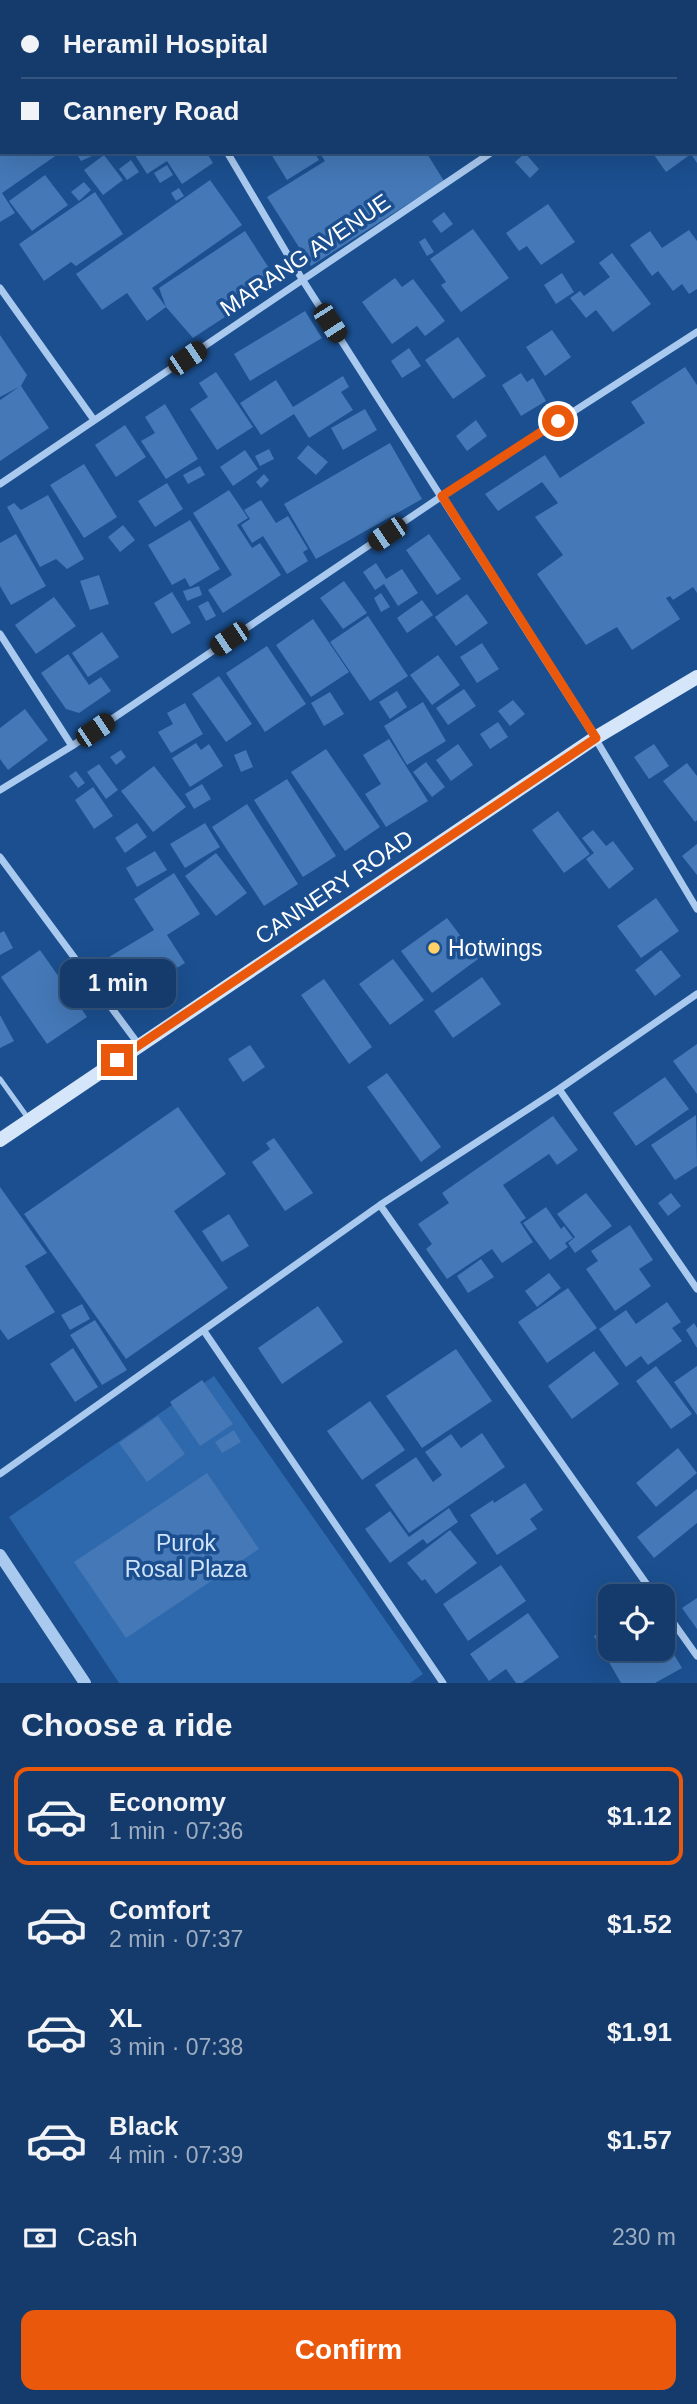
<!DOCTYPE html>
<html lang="en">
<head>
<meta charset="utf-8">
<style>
	:root { --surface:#143b6b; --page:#1d4271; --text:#f1f3f6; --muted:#9dadc1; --line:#33557e; --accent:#ea580c }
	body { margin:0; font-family:Helvetica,sans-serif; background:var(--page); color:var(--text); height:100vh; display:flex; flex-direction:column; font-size:26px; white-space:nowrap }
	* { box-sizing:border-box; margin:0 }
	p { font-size:23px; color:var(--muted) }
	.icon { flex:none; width:38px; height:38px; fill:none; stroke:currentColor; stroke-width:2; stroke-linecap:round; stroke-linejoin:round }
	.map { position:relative; height:1683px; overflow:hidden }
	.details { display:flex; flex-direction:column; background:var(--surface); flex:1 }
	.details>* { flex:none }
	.top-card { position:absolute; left:0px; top:0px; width:698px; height:154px; box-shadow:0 7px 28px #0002,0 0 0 2px var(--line); display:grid; align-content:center; height:154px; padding:0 21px; background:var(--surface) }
	.buttons { position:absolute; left:598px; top:1584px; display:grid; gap:14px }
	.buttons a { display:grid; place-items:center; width:77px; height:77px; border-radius:14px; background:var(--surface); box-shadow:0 7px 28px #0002,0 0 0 2px var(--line); font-size:35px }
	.end { position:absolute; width:32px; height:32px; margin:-16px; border:9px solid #ea580c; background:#fff; box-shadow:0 0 0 4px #fff }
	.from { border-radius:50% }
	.bubble { position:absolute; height:49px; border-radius:14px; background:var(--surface); box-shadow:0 7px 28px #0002,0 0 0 2px var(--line); font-size:23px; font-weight:800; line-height:49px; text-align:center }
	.car { position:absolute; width:21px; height:42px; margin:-21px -10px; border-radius:9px; box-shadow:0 0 5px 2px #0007; background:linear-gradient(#222 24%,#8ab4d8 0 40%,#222 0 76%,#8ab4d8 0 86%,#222 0) }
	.top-card b { display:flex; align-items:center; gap:24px; height:66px; font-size:26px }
	.top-card b+b { border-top:2px solid var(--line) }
	.top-card i { width:18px; height:18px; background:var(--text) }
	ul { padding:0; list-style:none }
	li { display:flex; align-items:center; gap:21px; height:98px; margin:0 14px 10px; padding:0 7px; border:4px solid transparent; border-radius:14px }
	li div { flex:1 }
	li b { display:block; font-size:26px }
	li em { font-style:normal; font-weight:800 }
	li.selected { border-color:var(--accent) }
	li>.icon { width:63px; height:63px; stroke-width:1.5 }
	h2 { padding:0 21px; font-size:32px; line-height:84px }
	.pay { display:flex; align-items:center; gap:18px; height:77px; padding:0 21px; font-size:26px }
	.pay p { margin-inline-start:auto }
	.primary-button { display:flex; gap:14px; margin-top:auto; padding:14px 21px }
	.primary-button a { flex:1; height:80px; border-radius:14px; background:var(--accent); color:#fff; font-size:28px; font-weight:800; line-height:80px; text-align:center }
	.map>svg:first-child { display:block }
	.green { fill:#2e69ad }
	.building { fill:#4478b7 }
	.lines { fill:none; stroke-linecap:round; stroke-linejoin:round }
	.service { stroke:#a9c9ee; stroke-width:5 }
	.minor { stroke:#a9c9ee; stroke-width:7 }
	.tertiary { stroke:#a9c9ee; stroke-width:12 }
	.secondary { stroke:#d6e6fa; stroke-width:14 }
	.route { stroke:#ea580c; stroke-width:9 }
	.poi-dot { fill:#ffd166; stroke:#1b4f8f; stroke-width:2.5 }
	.labels { text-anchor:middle; stroke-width:7; stroke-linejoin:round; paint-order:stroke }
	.street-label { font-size:23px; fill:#fff; stroke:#1b4f8f }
	.poi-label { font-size:23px; fill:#fff; stroke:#1b4f8f; text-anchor:start }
	.park-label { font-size:23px; fill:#cfe3fa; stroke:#1b4f8f }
</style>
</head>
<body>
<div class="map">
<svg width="697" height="1683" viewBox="0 0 697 1683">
	<rect width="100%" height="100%" fill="#1b4f8f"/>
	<path class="green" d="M214 1376 423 1674 410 1683H119L9 1517Z"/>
	<path class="building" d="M0 152H61L2 193 15 213 0 222Z
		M81 152H90L92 156 81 161 77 154Z
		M133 152H174L176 155 182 152H206L213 163 182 184 167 161 147 174Z
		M274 152H314L319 160 287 180 271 154Z
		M319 152H426L444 181 311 266 267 197 325 161Z
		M652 152H697V163L691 154 666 172Z
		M525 153 539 169 530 178 515 162Z
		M104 155 123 180 103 195 84 170Z
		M131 160 139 172 127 180 119 169Z
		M167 165 173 175 160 183 154 173Z
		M45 175 68 205 32 231 9 201Z
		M210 180 242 225 152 288 166 307 147 321 127 293 102 310 76 274Z
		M84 182 91 190 79 201 71 192Z
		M179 188 184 196 176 201 171 193Z
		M95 192 123 234 76 266 71 262 44 281 19 244Z
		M548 204 575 242 541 265 527 246 519 251 506 233Z
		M444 212 453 224 441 233 432 221Z
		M473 229 509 278 461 312 441 285 446 282 430 259Z
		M689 230 697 241V289L689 294 682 284 673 291 658 271 652 276 630 245 650 231 662 248Z
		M245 231 278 282 193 338 166 307 159 288Z
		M425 238 434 252 427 256 419 242Z
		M612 253 651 304 613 332 596 310 586 318 570 298 580 291 584 296 610 277 599 263Z
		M562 273 574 292 556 304 544 285Z
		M395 278 402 287 413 279 445 321 425 336 417 326 392 344 362 302Z
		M305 311 322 338 250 381 234 354Z
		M552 330 571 357 545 376 526 347Z
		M0 335 27 375 21 386 49 428 0 461V400L19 387 0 397Z
		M458 337 486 376 453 399 425 360Z
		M409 348 421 366 402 378 391 361Z
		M685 367 697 385V593L693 587 673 600 670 596 666 598 680 619 632 650 617 627 586 645 537 574 563 555 535 517 558 503 542 482 498 511 485 494 545 455 560 478 645 423 631 402Z
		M216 372 253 427 217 450 190 409 208 397 199 383Z
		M521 373 527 382 533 378 546 401 521 416 502 385Z
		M343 376 349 387 341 392 353 410 309 438 294 414 261 435 240 403 276 380 293 407Z
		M165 404 198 459 166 479 141 441 155 433 145 417Z
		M365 409 377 430 343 450 331 428Z
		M476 420 487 436 467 451 456 436Z
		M125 425 146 457 116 477 95 445Z
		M390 443 422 499 316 559 284 504Z
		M308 445 328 462 316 475 297 458Z
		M269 449 274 459 260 466 255 456Z
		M245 450 258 469 233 486 220 467Z
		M84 464 117 517 84 538 50 485Z
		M200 466 205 475 188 484 183 475Z
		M264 474 269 480 261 488 256 482Z
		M167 483 183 509 155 527 138 501Z
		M229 490 248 518 237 525 252 548 260 543 281 575 223 613 208 590 232 575 193 513Z
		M48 495 84 559 67 569 56 559 40 567 7 507 14 503 21 510Z
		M261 500 276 523 288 516 308 549 303 552 308 561 287 574 263 536 252 543 241 525 250 519 244 510Z
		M190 520 220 569 190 587 185 578 172 585 148 545Z
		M123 525 135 540 120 552 108 537Z
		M16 534 46 586 11 605 0 586V543Z
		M429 534 461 579 437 595 406 550Z
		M376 563 386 579 402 569 418 593 398 606 384 584 375 590 363 572Z
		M99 575 109 604 90 610 80 581Z
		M344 581 367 613 343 629 320 598Z
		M199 586 202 595 187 601 183 591Z
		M172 592 191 623 172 634 154 603Z
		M381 593 390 607 381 612 374 598Z
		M467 594 488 623 456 646 435 617Z
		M54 597 76 626 36 654 15 625Z
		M422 600 433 615 407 633 397 618Z
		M208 601 216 616 206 621 198 606Z
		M368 616 408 676 370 701 330 642Z
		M313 619 349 672 311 697 276 645Z
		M102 632 119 657 88 677 72 653Z
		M482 643 499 669 477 683 460 657Z
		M267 646 306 704 265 732 226 673Z
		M68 654 89 685 101 677 111 691 79 713 66 709 41 673Z
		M438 655 460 685 432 705 410 675Z
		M219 676 252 724 226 742 192 694Z
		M464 689 476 706 448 725 436 708Z
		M397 691 407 707 390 719 379 702Z
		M330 692 344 714 324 726 311 703Z
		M513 700 525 714 510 726 498 711Z
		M423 702 446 741 407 765 384 726Z
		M185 703 203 734 171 753 158 732 173 724 167 713Z
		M25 709 48 740 8 770 0 759V728Z
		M498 722 508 737 490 749 480 734Z
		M389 739 428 801 386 827 365 794 381 784 363 755Z
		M196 743 201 750 209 744 223 766 190 787 172 758Z
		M458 744 473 765 451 781 436 760Z
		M654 744 669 766 649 779 634 757Z
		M326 749 380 827 345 851 291 772Z
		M121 750 126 757 116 765 110 757Z
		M246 750 253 767 241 772 234 755Z
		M426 762 445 787 432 797 413 772Z
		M687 763 697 776V820L695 822 663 781Z
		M99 764 118 790 106 799 87 772Z
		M154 766 186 807 153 832 121 791Z
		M76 771 85 783 78 788 69 776Z
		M287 779 336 856 303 877 254 800Z
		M202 784 211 799 194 809 185 794Z
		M93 787 113 816 94 829 75 800Z
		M247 804 298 884 264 906 212 827Z
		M558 811 590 854 564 873 532 830Z
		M137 823 147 837 125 853 115 838Z
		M205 823 220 847 185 868 170 844Z
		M593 830 606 846 613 841 634 869 609 889 586 859 594 853 582 838Z
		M697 844V875L682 856Z
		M155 851 167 870 137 887 126 868Z
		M216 853 247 893 216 916 185 876Z
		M174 873 200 914 167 935 185 963 132 995 109 957 154 930 134 899Z
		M656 898 679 931 641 958 617 926Z
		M447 918 478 959 432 993 401 951Z
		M4 931 13 948 0 955V933Z
		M40 950 87 1017 47 1044 1 977Z
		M661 950 681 976 655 996 635 970Z
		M393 959 424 1000 390 1025 359 984Z
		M482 977 501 1004 453 1038 434 1011Z
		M324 979 372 1047 349 1064 301 995Z
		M0 1015 14 1041 0 1048Z
		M697 1044V1094L673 1061Z
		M250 1045 265 1067 243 1082 228 1059Z
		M387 1073 441 1147 421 1162 367 1087Z
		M665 1077 689 1109 636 1146 613 1113Z
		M178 1107 226 1174 174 1211 228 1288 126 1359 24 1214Z
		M696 1115 697 1166 675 1180 651 1145Z
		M553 1116 578 1150 557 1165 549 1154 503 1185 526 1218 520 1222 533 1242 502 1263 492 1249 447 1279 426 1249 432 1244 418 1224 449 1203 442 1193Z
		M274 1138 313 1193 285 1211 252 1162 270 1149 266 1143Z
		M0 1187 47 1253 25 1266 55 1312 8 1340 0 1329Z
		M586 1193 612 1226 575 1253 568 1243 575 1237 557 1214Z
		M671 1193 681 1206 668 1216 658 1203Z
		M546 1207 561 1229 564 1226 573 1238 565 1243 568 1247 550 1260 523 1223Z
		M229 1214 249 1246 222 1262 202 1231Z
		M630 1225 653 1260 639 1269 651 1286 615 1311 586 1269 598 1261 591 1251Z
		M481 1259 494 1277 468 1293 457 1276Z
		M549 1273 561 1288 537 1307 525 1291Z
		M568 1288 597 1328 547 1363 518 1322Z
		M667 1302 681 1322 672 1328 682 1341 648 1365 641 1356 626 1367 599 1329 626 1310 636 1324Z
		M82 1304 90 1319 70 1330 61 1315Z
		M318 1306 343 1342 282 1384 258 1348Z
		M95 1320 127 1370 102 1385 70 1335Z
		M694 1323 697 1328V1348L686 1330Z
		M73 1348 98 1387 75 1402 50 1364Z
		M456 1349 492 1401 422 1448 386 1396Z
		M594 1351 619 1384 572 1419 548 1386Z
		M656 1366 692 1414 671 1429 636 1381Z
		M697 1366V1415L674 1382Z
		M202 1380 233 1424 200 1446 170 1402Z
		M370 1401 405 1450 362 1480 327 1431Z
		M158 1416 185 1454 147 1482 119 1443Z
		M234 1430 241 1442 222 1453 215 1442Z
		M482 1433 505 1467 409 1533 375 1485 416 1457 433 1482 442 1475 425 1452 451 1434 461 1448Z
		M678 1448 697 1473 656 1507 636 1483Z
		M207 1473 259 1549 126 1638 74 1562Z
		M525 1483 543 1510 530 1519 537 1529 497 1555 470 1515 493 1500 494 1503Z
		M697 1489V1523L654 1558 637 1537Z
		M449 1508 458 1522 427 1544 423 1539 390 1563 365 1529 390 1511 409 1537Z
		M450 1530 477 1563 436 1594 425 1579 422 1581 407 1563Z
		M501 1565 526 1601 468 1641 443 1604Z
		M697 1598V1629L682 1608Z
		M528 1613 559 1657 522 1683H516L506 1669 489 1681 470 1654Z
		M611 1627V1648H663V1636L682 1668 655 1683H621L594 1636Z"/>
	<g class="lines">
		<path class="service" d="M0 1079 28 1118"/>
		<path class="minor" d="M31 0 33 2
			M169 0 171 2
			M676 0 677 2
			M176 2 179 0
			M696 33H697
			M0 102 2 101
			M227 152 302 279 595 738 697 909
			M0 288 94 420
			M0 484 492 152
			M0 634 72 746
			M0 790 72 746 442 496 697 332
			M0 857 139 1045
			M559 1089 697 1289
			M380 1205 655 1596
			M204 1331 443 1683
			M0 1474 380 1205 559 1089 697 994
			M663 1608 697 1656"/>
		<path class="tertiary" d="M0 1555 85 1683"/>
		<path class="secondary" d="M0 1140 595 738 697 677"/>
	</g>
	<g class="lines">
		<path class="route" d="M117 1060 596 738 442 496 558 421"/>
	</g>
	<circle class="poi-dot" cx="434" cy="948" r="7"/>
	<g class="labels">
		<g class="street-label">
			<text transform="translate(305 255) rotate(-34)" y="8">MARANG AVENUE</text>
			<text transform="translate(334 887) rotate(-34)" y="8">CANNERY ROAD</text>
		</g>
		<g class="poi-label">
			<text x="448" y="956">Hotwings</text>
		</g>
		<g class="park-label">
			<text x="186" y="1551">Purok<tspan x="186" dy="26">Rosal Plaza</tspan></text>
		</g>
	</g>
</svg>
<div class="buttons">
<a><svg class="icon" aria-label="locate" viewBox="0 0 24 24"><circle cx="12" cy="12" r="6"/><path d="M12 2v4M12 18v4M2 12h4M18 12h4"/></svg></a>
</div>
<i class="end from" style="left:558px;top:421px"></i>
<i class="end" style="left:117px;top:1060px"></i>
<div class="bubble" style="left:60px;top:959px;width:116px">1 min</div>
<i class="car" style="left:330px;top:323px;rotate:147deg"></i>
<i class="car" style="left:187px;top:358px;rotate:56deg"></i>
<i class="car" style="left:387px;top:534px;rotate:236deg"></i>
<i class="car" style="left:229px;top:639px;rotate:236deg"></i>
<i class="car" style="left:95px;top:730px;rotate:56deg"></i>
<div class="top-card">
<b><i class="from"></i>Heramil Hospital</b>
<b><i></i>Cannery Road</b>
</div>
</div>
<section class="details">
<h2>Choose a ride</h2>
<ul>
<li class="selected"><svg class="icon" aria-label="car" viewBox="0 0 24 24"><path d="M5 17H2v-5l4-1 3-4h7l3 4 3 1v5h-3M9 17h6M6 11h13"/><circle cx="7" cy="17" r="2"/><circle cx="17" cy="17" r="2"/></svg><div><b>Economy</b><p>1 min · 07:36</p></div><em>$1.12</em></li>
<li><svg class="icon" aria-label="car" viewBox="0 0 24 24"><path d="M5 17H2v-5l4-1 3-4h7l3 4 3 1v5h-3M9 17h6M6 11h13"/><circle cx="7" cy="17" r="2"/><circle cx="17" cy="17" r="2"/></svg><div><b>Comfort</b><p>2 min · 07:37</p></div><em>$1.52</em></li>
<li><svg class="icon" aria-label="car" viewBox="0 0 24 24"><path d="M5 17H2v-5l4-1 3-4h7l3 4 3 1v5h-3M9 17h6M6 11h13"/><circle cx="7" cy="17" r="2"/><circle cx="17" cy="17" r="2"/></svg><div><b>XL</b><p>3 min · 07:38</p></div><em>$1.91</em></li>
<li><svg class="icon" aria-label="car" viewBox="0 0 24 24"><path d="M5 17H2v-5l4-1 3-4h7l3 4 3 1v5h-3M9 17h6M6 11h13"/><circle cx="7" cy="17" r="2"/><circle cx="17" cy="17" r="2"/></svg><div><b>Black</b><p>4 min · 07:39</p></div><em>$1.57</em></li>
</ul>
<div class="pay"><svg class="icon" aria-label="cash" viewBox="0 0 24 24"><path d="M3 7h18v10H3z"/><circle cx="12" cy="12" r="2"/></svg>Cash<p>230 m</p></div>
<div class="primary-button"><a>Confirm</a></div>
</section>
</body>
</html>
